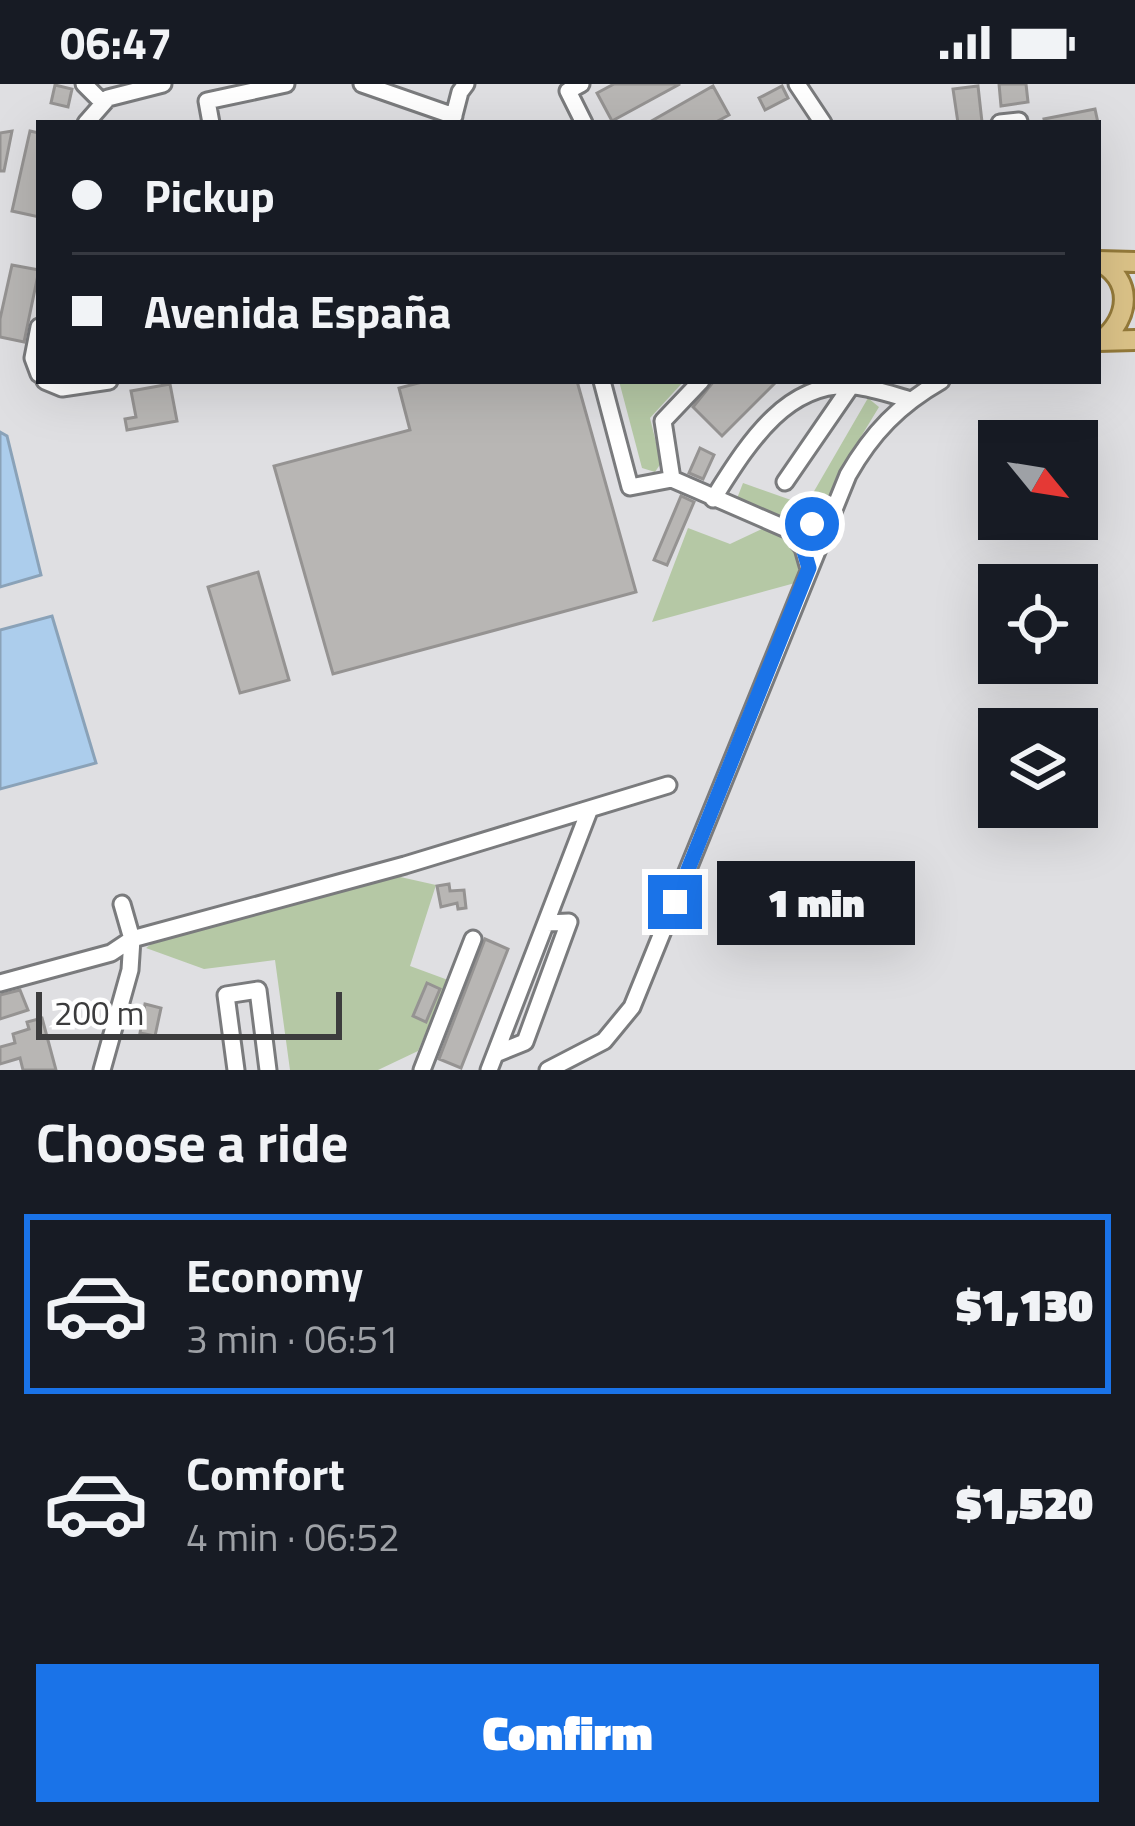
<!DOCTYPE html>
<html lang="en">
<head>
<meta charset="utf-8">
<style>
	:root { --surface:#171b24; --page:#242831; --text:#f1f3f6; --muted:#9ea1a6; --line:#363941; --accent:#1a73e8 }
	body { margin:0; font-family:"Titillium Web",sans-serif; background:var(--page); color:var(--text); height:100vh; display:flex; flex-direction:column; font-size:45px; white-space:nowrap }
	* { box-sizing:border-box; margin:0 }
	p { font-size:39px; color:var(--muted) }
	.icon { flex:none; width:66px; height:66px; fill:none; stroke:currentColor; stroke-width:2; stroke-linecap:round; stroke-linejoin:round }
	.map { position:relative; height:986px; overflow:hidden }
	.drawer { display:flex; flex-direction:column; background:var(--surface); flex:1 }
	.drawer>* { flex:none }
	.hud { position:absolute; left:36px; top:36px; width:1065px; height:264px; border-radius:0px; box-shadow:0 12px 48px #0002; display:grid; align-content:center; height:264px; padding:0 36px; background:var(--surface) }
	.needle { width:78px; rotate:120deg }
	.fabs { position:absolute; left:978px; top:336px; display:grid; gap:24px }
	.fabs a { display:grid; place-items:center; width:120px; height:120px; border-radius:0px; background:var(--surface); box-shadow:0 12px 48px #0002; font-size:60px }
	.scale { position:absolute; left:36px; bottom:30px; width:306px; box-sizing:border-box; padding-left:12px; border:6px solid #3c3c3d; border-top:0; font-size:33px; line-height:42px; white-space:nowrap; color:#3c3c3d; -webkit-text-stroke:9px #fff; paint-order:stroke }
	.end { position:absolute; width:54px; height:54px; margin:-27px; border:15px solid #1a73e8; background:#fff; box-shadow:0 0 0 6px #fff }
	.from { border-radius:50% }
	.bubble { position:absolute; height:84px; border-radius:0px; background:var(--surface); box-shadow:0 12px 48px #0002; font-size:39px; font-weight:800; line-height:84px; text-align:center }
	.hud b { display:flex; align-items:center; gap:42px; height:114px; font-size:45px }
	.hud b+b { border-top:3px solid var(--line) }
	.hud i { width:30px; height:30px; background:var(--text) }
	ul { padding:0; list-style:none }
	li { display:flex; align-items:center; gap:36px; height:180px; margin:0 24px 18px; padding:0 12px; border:6px solid transparent; border-radius:0px }
	li div { flex:1 }
	li b { display:block; font-size:45px }
	li em { font-style:normal; font-weight:800 }
	li.on { border-color:var(--accent) }
	li>.icon { width:108px; height:108px; stroke-width:1.5 }
	h2 { padding:0 36px; font-size:54px; line-height:144px }
	.cta { display:flex; gap:24px; margin-top:auto; padding:24px 36px }
	.cta a { flex:1; height:138px; border-radius:0px; background:var(--accent); color:#fff; font-size:48px; font-weight:800; line-height:138px; text-align:center }
	.status { display:flex; justify-content:space-between; align-items:center; height:84px; padding:0 60px; background:var(--surface); direction:ltr }
	.status svg { height:33px; fill:currentColor }
	.map>svg:first-child { display:block }
	.green { fill:#b5c8a5 }
	.water { fill:#accdec; stroke:#8aa2b8; stroke-width:3 }
	.building { fill:#b8b6b4; stroke:#959392; stroke-width:3 }
	.lines { fill:none; stroke-linecap:round; stroke-linejoin:round }
	.minor-casing { stroke:#7a7b7d; stroke-width:21 }
	.major-casing { stroke:#947a3a; stroke-width:24 }
	.minor { stroke:#fff; stroke-width:15 }
	.major { stroke:#dcc388; stroke-width:18 }
	.route { stroke:#1a73e8; stroke-width:15 }
</style>
</head>
<body>
<div class="status"><b>06:47</b><svg viewBox="0 0 49 12"><path d="M0 12V9h3v3zM5 12V6h3v6zM10 12V3h3v9zM15 12V0h3v12zM26 1h20v11H26zM47 4h2v5h-2z"/></svg></div>
<div class="map">
<svg width="1135" height="986" viewBox="0 0 1135 986">
	<rect width="100%" height="100%" fill="#dfdfe2"/>
	<path class="green" d="M619 297H684L650 334 661 379 655 388 642 384Z
		M868 314 879 323 842 384 824 427C786 445 772 432 736 417L743 399 791 416 813 409Z
		M688 444 730 460 764 444C789 455 806 471 795 499L652 538Z
		M387 790 436 801 410 882 448 896 418 967 378 986H290L275 876 204 885 146 864 162 852Z"/>
	<path class="water" d="M0 348 7 352 41 491 0 503Z
		M52 532 96 679 0 705V546Z"/>
	<path class="building" d="M614 0H680L612 37 597 9Z
		M999 0H1026L1028 18 1001 22Z
		M55 1 72 5 68 23 51 19Z
		M713 2 729 31 714 39H648Z
		M782 2 788 14 765 26 759 14Z
		M978 2 982 38 958 39 953 5Z
		M1095 25 1098 39H1045L1044 35Z
		M12 47 4 87H0V49Z
		M30 47 39 49V133L12 127Z
		M12 181 39 186 24 258 0 253V235Z
		M426 297H577L636 508 333 590 274 382 410 346 399 304Z
		M714 297H777L722 352 693 323Z
		M170 300 177 337 127 346 125 335 136 333 131 307Z
		M700 364 714 371 703 395 689 389Z
		M681 412 694 418 667 481 654 476Z
		M258 488 289 596 240 609 208 503Z
		M449 800 450 807 464 806 466 824 458 825 457 819 441 823 437 802Z
		M485 855 508 865 461 984 439 975Z
		M427 899 440 905 426 938 413 932Z
		M20 906 28 926 0 935V911Z
		M145 920 161 924 155 952 140 949Z
		M42 934 56 986H23L20 974 0 980V963L15 959 13 950 29 945 27 938Z"/>
	<g class="lines">
		<defs>
			<path id="minor" d="M84 0 102 18
				M362 0 454 32
				M581 0 568 7 584 39
				M797 0 823 39
				M86 39 108 14 163 0
				M211 39 207 17 286 0
				M452 39 460 8 466 0
				M1000 39 1019 37
				M39 243 33 274 39 290
				M45 297 62 304 109 297
				M602 297 630 403 672 395 789 446 803 464 809 485
				M672 395 663 337 701 297
				M785 398 851 302
				M713 415C745 365 785 295 855 302 873 304 893 311 911 316
				M789 446 812 440 831 427
				M0 899 111 869 132 855 405 781 668 701
				M498 969 525 958 569 838 547 839
				M102 986 130 886 132 855 122 820
				M236 986 226 911 258 906 268 986
				M422 986 473 855
				M489 986 589 727
				M548 986 604 957 632 923 848 391C872 349 899 321 941 297"/>
			<path id="major" d="M1098 177C1134 196 1130 234 1101 257
				M1098 177 1135 178
				M1098 257 1135 256"/>
		</defs>
		<use href="#minor" class="minor-casing"/>
		<use href="#major" class="major-casing"/>
		<use href="#minor" class="minor"/>
		<use href="#major" class="major"/>
	</g>
	<g class="lines">
		<path class="route" d="M675 818 809 484 803 464 789 446 812 440"/>
	</g>
</svg>
<div class="fabs">
<a><svg class="needle" viewBox="-14 -14 28 28"><path d="M0-13l5 13h-10z" fill="#e53935"/><path d="M0 13l5-13h-10z" fill="#9ea1a6"/></svg></a>
<a><svg class="icon" aria-label="locate" viewBox="0 0 24 24"><circle cx="12" cy="12" r="6"/><path d="M12 2v4M12 18v4M2 12h4M18 12h4"/></svg></a>
<a><svg class="icon" aria-label="layers" viewBox="0 0 24 24"><path d="M12 4l9 5-9 5-9-5zM3 14l9 5 9-5"/></svg></a>
</div>
<div class="scale">200 m</div>
<i class="end from" style="left:812px;top:440px"></i>
<i class="end" style="left:675px;top:818px"></i>
<div class="bubble" style="left:717px;top:777px;width:198px">1 min</div>
<div class="hud">
<b><i class="from"></i>Pickup</b>
<b><i></i>Avenida España</b>
</div>
</div>
<section class="drawer">
<h2>Choose a ride</h2>
<ul>
<li class="on"><svg class="icon" aria-label="car" viewBox="0 0 24 24"><path d="M5 17H2v-5l4-1 3-4h7l3 4 3 1v5h-3M9 17h6M6 11h13"/><circle cx="7" cy="17" r="2"/><circle cx="17" cy="17" r="2"/></svg><div><b>Economy</b><p>3 min · 06:51</p></div><em>$1,130</em></li>
<li><svg class="icon" aria-label="car" viewBox="0 0 24 24"><path d="M5 17H2v-5l4-1 3-4h7l3 4 3 1v5h-3M9 17h6M6 11h13"/><circle cx="7" cy="17" r="2"/><circle cx="17" cy="17" r="2"/></svg><div><b>Comfort</b><p>4 min · 06:52</p></div><em>$1,520</em></li>
</ul>
<div class="cta"><a>Confirm</a></div>
</section>
</body>
</html>
